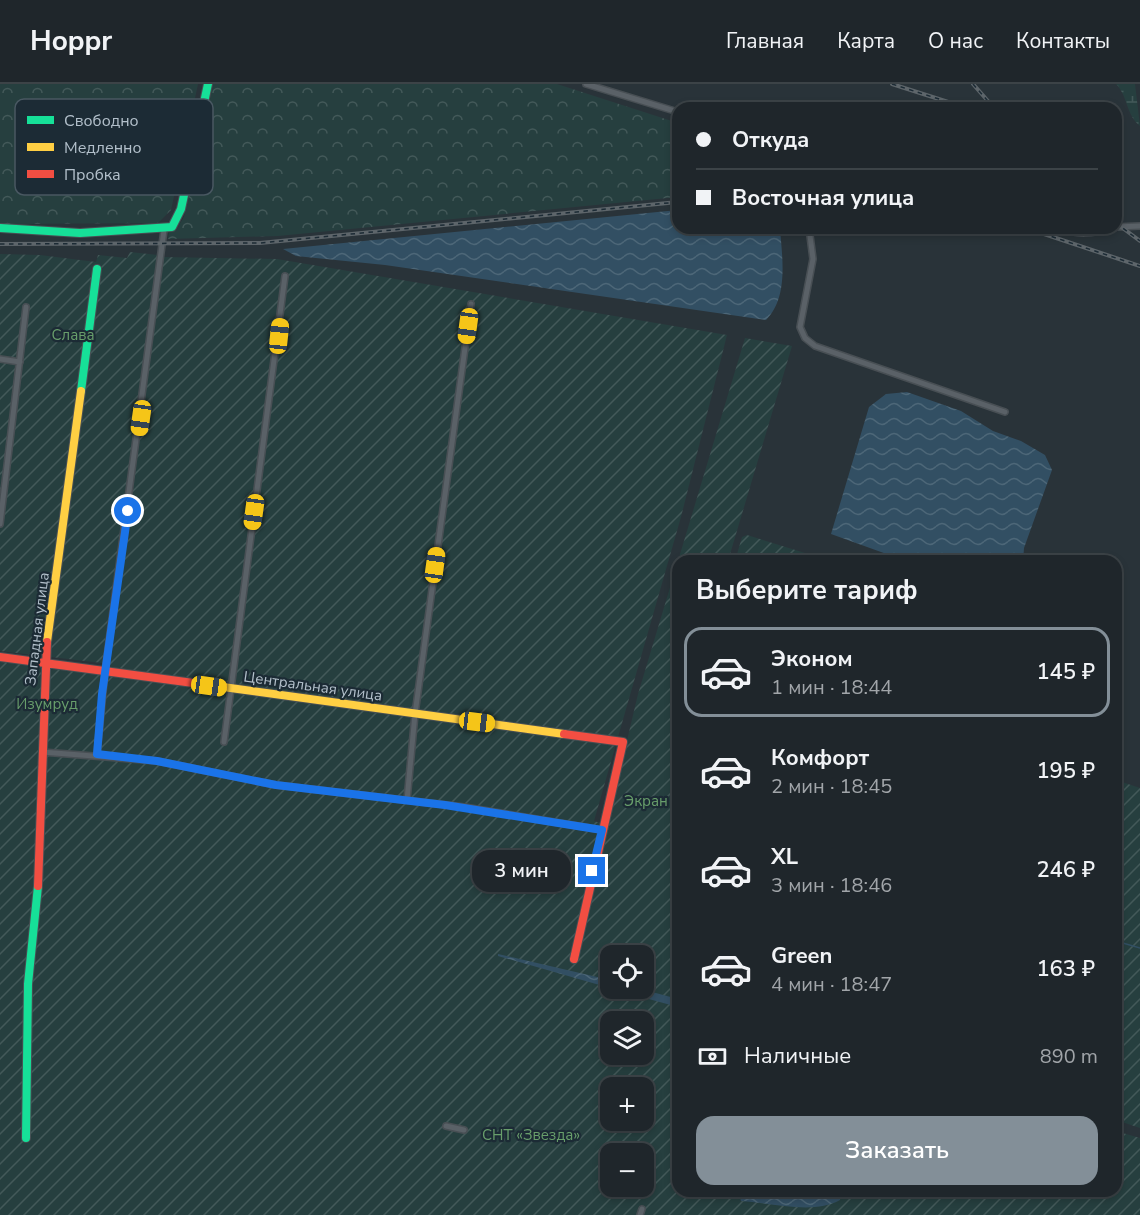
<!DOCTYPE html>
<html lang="ru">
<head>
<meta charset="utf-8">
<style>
	:root { --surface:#1f262b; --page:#2c3237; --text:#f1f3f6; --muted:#a1a5a9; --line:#3c4347; --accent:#838f98 }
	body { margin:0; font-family:"Nunito Sans",sans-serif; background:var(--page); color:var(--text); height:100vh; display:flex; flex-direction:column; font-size:22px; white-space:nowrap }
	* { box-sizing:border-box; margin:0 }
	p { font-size:20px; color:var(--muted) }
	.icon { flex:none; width:33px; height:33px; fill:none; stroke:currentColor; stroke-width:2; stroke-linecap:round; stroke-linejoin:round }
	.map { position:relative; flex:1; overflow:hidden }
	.sheet { position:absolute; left:672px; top:471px; width:450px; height:642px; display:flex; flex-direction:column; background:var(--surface); border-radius:18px; box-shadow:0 3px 9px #0003,0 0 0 2px var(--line) }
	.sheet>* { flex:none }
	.banner { position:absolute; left:672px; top:18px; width:450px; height:132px; border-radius:18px; box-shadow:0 3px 9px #0003,0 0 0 2px var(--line); display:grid; align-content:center; height:132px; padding:0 24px; background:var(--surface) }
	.buttons { position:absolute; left:600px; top:861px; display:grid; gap:12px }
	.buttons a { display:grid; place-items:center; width:54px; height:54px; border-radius:12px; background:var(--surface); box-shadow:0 3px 9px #0003,0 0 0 2px var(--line); font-size:30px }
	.end { position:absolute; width:27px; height:27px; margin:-14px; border:8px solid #1a73e8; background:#fff; box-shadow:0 0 0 3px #fff }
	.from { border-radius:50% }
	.bubble { position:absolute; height:42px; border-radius:18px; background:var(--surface); box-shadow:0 3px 9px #0003,0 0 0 2px var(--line); font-size:20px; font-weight:600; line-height:42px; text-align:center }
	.car { position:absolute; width:18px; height:36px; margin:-18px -9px; border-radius:8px; box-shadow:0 0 4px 2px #0007; background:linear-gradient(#f5c518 24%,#345 0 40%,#f5c518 0 76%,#345 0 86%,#f5c518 0) }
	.banner b { display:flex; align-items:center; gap:21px; height:57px; font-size:22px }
	.banner b+b { border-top:2px solid var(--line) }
	.banner i { width:15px; height:15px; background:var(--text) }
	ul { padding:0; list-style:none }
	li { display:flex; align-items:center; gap:18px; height:90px; margin:0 12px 9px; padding:0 12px; border:3px solid transparent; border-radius:18px }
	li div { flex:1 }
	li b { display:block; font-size:22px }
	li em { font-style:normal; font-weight:600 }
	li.selected { border-color:var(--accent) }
	li>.icon { width:54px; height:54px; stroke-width:1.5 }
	h2 { padding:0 24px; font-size:27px; line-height:72px }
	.pay { display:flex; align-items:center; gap:15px; height:66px; padding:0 24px; font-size:22px }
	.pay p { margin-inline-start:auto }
	.button { display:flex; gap:12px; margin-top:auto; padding:12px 24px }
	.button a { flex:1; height:69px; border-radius:18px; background:var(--accent); color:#fff; font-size:24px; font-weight:600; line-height:69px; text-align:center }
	header { display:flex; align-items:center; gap:36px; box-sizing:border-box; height:84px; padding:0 30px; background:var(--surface); border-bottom:2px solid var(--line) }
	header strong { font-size:28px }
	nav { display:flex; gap:33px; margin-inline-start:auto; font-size:21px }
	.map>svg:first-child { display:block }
	.forest { fill:url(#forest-crowns) }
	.wetland { fill:url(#wetland-marsh) }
	.garden { fill:url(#garden-furrows); fill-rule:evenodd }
	.water { fill:url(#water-waves) }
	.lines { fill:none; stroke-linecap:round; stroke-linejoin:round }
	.stream { stroke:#324f63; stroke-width:1.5 }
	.street-casing { stroke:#484f54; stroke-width:8 }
	.fast-casing { stroke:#484f54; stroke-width:10 }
	.slow-casing { stroke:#484f54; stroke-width:10 }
	.jam-casing { stroke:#484f54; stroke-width:10 }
	.street { stroke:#5a6167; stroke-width:5 }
	.fast { stroke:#16e098; stroke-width:8 }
	.slow { stroke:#ffcf43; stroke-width:8 }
	.jam { stroke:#f24e42; stroke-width:8 }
	.rail-casing { stroke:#5d656a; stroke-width:4 }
	.rail { stroke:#1c2b35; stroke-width:1.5; stroke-dasharray:4.5; stroke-linecap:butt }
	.route { stroke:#1a73e8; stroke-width:8 }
	.labels { text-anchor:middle; stroke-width:4.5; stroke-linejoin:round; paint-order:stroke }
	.park-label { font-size:15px; fill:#689e6b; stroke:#1c2b35 }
	.street-label { font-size:15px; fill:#b3c0cb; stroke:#1c2b35 }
	.key { fill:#1c2b35; stroke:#495862; stroke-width:1.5 }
	.key-label { font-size:16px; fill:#b3c0cb }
</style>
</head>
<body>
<header>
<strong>Hoppr</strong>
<nav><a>Главная</a><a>Карта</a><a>О нас</a><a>Контакты</a></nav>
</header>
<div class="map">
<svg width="1140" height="1131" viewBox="0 0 1140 1131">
	<defs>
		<pattern id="forest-crowns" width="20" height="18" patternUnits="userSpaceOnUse" patternTransform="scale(1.5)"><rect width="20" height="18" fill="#263f3f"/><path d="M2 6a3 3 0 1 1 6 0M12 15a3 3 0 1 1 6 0" fill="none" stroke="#435959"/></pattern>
		<pattern id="wetland-marsh" width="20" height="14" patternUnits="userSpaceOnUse" patternTransform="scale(1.5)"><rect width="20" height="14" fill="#263f3f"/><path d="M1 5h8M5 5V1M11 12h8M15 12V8" fill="none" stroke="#435959"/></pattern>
		<pattern id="garden-furrows" width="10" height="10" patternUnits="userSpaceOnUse" patternTransform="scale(1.5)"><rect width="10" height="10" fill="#263f3f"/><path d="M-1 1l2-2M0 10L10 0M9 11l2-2" fill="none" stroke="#435959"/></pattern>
		<pattern id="water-waves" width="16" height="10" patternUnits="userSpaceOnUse" patternTransform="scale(1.5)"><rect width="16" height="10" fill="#324f63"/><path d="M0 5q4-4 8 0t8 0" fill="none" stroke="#4d6778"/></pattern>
	</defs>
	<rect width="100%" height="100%" fill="#293339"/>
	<path class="forest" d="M0 0H198L171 126 158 139 0 140Z
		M213 0H557L678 39V113L278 152 168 155 169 149 176 146 184 133Z"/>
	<path class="wetland" d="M1116 0H1135L1140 42C1126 31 1128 12 1116 0Z"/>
	<path class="garden" d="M130 168 158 171 102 579 0 567V170L40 171 96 178 98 171 127 174Z
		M162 173 277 175 727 251 681 433 594 737 607 741 638 610 745 254 792 262 728 477H678V1107H1116V1047L1140 1054V1131H0V575L106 589 123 487ZM610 872H644V904H610ZM610 938H644V970H610ZM610 1004H644V1036H610ZM610 1070H644V1102H610Z
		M747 451 831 477H735L742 453Z
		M1116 696 1140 704V1044L1116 1036Z"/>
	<path class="water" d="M678 126V144H780C782 173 789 213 766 236L385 181 296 172 283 165Z
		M907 308 961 327 993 347 1021 357 1045 371 1052 386 1024 464 1023 477H906L831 450 869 323 886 310Z
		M498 870 610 896V904L498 872Z
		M612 905H641L678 915V923Z
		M738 1107H841L840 1116C813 1131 774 1119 741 1117Z"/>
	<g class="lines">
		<path class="stream" d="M1116 857 1140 864"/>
		<defs>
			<path id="street" d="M586 0 678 28
				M1116 143 1140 142
				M809 144 813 175 800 243 805 254 815 262 1005 328
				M1055 144C1078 151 1092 150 1114 144
				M0 275 20 278
				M0 440 26 223
				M224 658 285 192
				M42 668 157 677 276 701 464 723 602 746
				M97 670 105 587 164 146
				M407 716 415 630 471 220
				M446 1042 464 1046
				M640 1131 642 1125"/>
			<path id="fast" d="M0 144 80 149 172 143 181 125 208 0
				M81 307 97 185
				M26 1054 28 900 38 802"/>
			<path id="slow" d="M47 558 81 307
				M223 603 564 650"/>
			<path id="jam" d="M0 573 223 603
				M564 650 623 658 574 875
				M38 802 47 558"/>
		</defs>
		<use href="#street" class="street-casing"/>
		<use href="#fast" class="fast-casing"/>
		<use href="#slow" class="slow-casing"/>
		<use href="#jam" class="jam-casing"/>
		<use href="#street" class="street"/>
		<use href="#fast" class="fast"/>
		<use href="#slow" class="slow"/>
		<use href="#jam" class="jam"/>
		<defs>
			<path id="rail" d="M892 0 967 24
				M973 0 994 24
				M1116 139 1140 157
				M1026 144 1140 182
				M0 160 260 159 678 118"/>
		</defs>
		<use href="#rail" class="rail-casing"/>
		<use href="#rail" class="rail"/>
	</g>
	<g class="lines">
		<path class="route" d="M128 427 102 610 97 670 157 677 276 701 445 721 602 746 592 787"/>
	</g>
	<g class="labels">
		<g class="park-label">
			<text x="73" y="256">Слава</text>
			<text x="47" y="625">Изумруд</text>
			<text x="646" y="722">Экран</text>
			<text x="531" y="1056">СНТ «Звезда»</text>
		</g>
		<g class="street-label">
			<text transform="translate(37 545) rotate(-83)" y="5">Западная улица</text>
			<text transform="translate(313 602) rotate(8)" y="5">Центральная улица</text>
		</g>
	</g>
	<rect x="15" y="15" width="198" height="96" rx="9" class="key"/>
	<rect x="27" y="32" width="27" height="8" fill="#16e098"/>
	<rect x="27" y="59" width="27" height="8" fill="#ffcf43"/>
	<rect x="27" y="86" width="27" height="8" fill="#f24e42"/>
	<g class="key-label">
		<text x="64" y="42">Свободно</text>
		<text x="64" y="69">Медленно</text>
		<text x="64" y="96">Пробка</text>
	</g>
</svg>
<div class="buttons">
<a><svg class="icon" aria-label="locate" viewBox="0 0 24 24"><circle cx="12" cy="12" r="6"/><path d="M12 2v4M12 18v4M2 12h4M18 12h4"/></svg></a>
<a><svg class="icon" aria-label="layers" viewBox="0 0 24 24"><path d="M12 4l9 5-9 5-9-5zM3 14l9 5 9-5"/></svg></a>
<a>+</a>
<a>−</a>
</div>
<i class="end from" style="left:128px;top:427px"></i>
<i class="end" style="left:592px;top:787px"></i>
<div class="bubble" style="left:472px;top:766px;width:99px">3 мин</div>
<i class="car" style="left:468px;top:242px;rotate:188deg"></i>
<i class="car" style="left:279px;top:252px;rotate:6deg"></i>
<i class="car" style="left:141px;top:334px;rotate:188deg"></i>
<i class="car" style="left:254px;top:428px;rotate:188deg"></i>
<i class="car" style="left:435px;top:481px;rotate:8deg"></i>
<i class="car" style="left:209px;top:602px;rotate:98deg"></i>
<i class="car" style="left:477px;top:638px;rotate:97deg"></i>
<div class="banner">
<b><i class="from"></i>Откуда</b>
<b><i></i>Восточная улица</b>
</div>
<section class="sheet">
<h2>Выберите тариф</h2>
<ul>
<li class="selected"><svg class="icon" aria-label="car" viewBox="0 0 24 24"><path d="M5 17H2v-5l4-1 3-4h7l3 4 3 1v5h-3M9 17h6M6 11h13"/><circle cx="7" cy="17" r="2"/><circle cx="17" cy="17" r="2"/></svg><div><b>Эконом</b><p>1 мин · 18:44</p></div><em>145 ₽</em></li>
<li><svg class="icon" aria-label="car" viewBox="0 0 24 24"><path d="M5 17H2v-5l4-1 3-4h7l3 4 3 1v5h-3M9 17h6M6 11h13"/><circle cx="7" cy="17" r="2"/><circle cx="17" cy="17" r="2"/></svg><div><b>Комфорт</b><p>2 мин · 18:45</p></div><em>195 ₽</em></li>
<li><svg class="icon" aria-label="car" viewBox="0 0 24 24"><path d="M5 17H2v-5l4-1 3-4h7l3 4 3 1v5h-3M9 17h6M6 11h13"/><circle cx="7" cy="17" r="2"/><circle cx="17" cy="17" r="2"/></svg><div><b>XL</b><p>3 мин · 18:46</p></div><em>246 ₽</em></li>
<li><svg class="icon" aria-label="car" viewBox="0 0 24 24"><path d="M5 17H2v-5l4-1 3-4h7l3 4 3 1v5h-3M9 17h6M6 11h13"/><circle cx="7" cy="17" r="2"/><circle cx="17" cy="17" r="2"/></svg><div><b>Green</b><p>4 мин · 18:47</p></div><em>163 ₽</em></li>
</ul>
<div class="pay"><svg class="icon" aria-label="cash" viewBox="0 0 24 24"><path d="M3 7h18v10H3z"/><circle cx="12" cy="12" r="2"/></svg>Наличные<p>890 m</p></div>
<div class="button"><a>Заказать</a></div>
</section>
</div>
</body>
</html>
